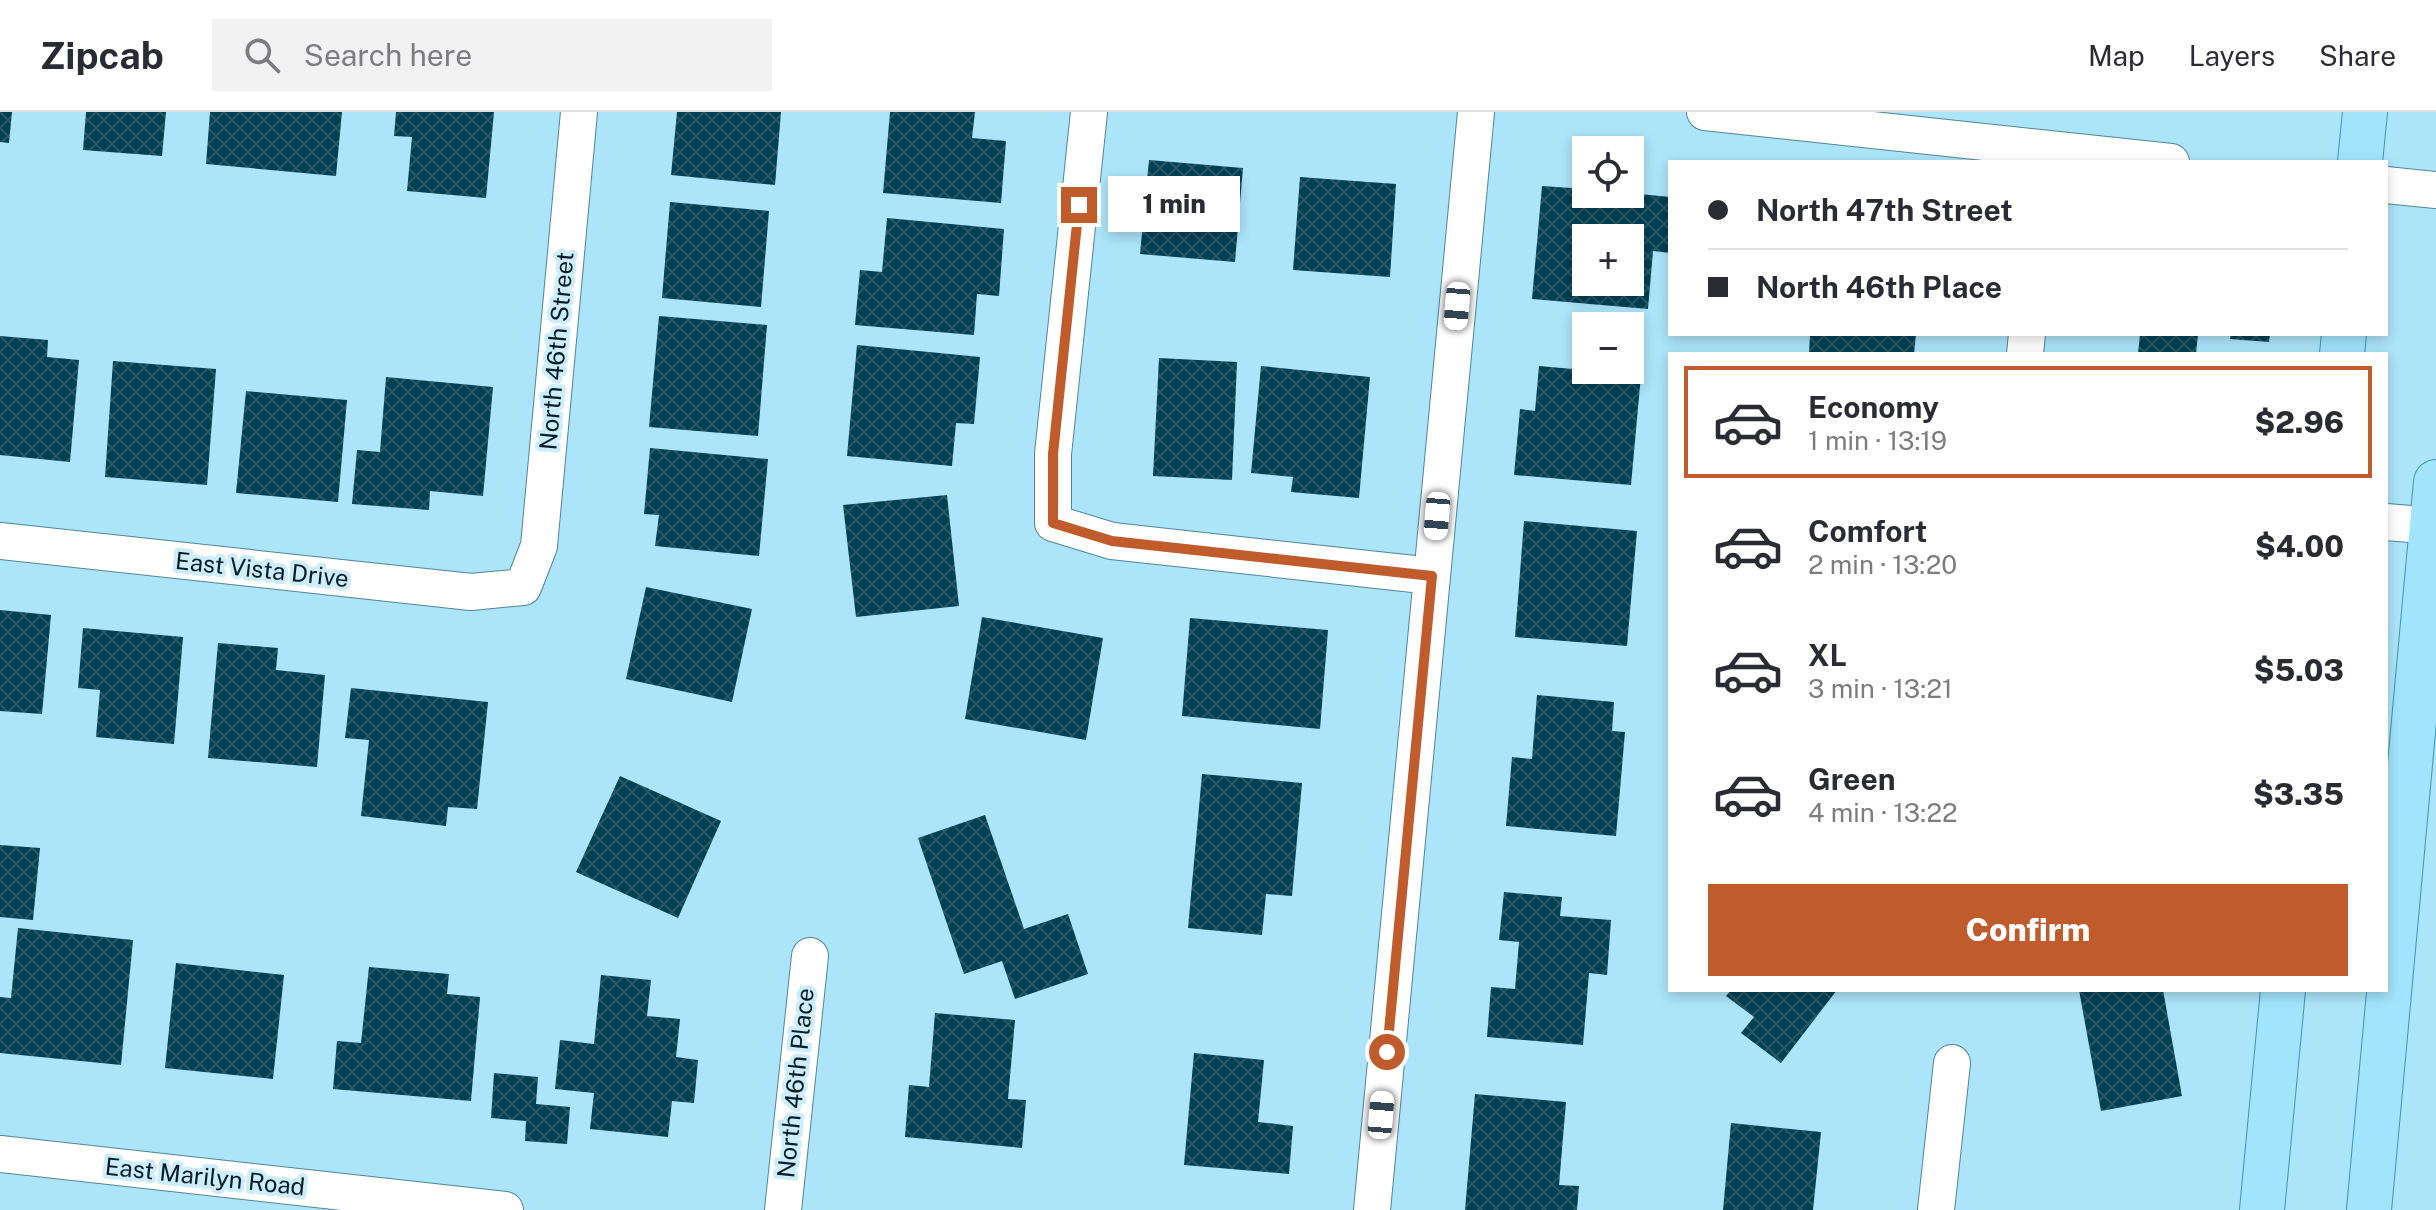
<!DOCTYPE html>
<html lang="en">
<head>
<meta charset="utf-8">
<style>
	:root { --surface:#fff; --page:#f2f2f3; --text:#2b2b33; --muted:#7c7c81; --line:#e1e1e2; --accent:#c05b2b }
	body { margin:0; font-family:"Public Sans",sans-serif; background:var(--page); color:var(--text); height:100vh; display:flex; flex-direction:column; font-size:30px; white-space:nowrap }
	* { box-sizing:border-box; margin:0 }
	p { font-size:26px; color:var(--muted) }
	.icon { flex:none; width:44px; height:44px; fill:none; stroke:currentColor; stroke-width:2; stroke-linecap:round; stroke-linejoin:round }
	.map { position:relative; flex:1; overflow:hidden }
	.panel { position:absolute; left:1668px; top:240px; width:720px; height:640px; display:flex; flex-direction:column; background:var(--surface); border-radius:0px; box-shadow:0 4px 12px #0003 }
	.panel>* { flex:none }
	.guide { position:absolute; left:1668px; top:48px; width:720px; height:176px; border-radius:0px; box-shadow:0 4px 12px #0003; display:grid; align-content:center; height:176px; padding:0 40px; background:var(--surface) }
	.buttons { position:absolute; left:1572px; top:24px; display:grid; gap:16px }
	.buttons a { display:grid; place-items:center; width:72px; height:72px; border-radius:0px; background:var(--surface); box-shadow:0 4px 12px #0003; font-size:40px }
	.end { position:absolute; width:36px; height:36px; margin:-18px; border:10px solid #c05b2b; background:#fff; box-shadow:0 0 0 4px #fff }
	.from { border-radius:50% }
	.bubble { position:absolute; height:56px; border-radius:0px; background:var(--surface); box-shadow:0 4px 12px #0003; font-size:26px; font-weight:800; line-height:56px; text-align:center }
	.car { position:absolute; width:24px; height:48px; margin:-24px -12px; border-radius:10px; box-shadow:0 0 6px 2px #0007; background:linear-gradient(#fff 24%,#345 0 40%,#fff 0 76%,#345 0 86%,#fff 0) }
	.guide b { display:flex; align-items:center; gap:28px; height:76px; font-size:30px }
	.guide b+b { border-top:2px solid var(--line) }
	.guide i { width:20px; height:20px; background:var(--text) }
	ul { padding:14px 0 0; list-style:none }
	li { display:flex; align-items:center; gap:24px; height:112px; margin:0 16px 12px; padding:0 24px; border:4px solid transparent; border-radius:0px }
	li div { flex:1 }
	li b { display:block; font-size:30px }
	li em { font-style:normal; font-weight:800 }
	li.selected { border-color:var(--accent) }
	li>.icon { width:72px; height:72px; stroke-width:1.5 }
	.action { display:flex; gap:16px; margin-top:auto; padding:16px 40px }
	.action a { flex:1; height:92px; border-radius:0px; background:var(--accent); color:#fff; font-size:32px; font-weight:800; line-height:92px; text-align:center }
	header { display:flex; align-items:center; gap:48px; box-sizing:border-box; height:112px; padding:0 40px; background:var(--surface); border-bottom:2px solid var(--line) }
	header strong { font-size:38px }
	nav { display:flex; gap:44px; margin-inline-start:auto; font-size:28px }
	.search { width:560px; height:72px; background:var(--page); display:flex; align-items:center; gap:20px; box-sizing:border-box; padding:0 28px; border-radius:0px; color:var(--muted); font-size:30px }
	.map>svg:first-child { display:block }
	.building { fill:url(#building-cross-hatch); fill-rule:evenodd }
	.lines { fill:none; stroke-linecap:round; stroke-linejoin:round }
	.minor-casing { stroke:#508598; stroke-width:38 }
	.primary-casing { stroke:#4293af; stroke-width:46 }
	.minor { stroke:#fff; stroke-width:36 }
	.primary { stroke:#a1e4fb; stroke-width:44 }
	.route { stroke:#c05b2b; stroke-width:10 }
	.labels { text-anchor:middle; stroke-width:8; stroke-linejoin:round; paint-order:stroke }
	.street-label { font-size:24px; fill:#071d25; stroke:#cdedfa }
</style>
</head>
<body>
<header>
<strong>Zipcab</strong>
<div class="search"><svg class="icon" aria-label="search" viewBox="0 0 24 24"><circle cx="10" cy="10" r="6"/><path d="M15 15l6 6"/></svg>Search here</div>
<nav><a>Map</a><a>Layers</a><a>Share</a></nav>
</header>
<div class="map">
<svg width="2436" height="1098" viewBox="0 0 2436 1098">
	<defs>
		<pattern id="building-cross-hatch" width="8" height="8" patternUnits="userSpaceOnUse" patternTransform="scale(2)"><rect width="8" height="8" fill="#024052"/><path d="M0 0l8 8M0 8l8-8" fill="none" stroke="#265968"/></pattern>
	</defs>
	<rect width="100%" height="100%" fill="#ace4f9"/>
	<path class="building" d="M0 0H12L9 31 0 30Z
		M86 0H166L162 44 83 38Z
		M210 0H342L336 64 206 52Z
		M396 0H494L486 86 407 79 412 25 394 24Z
		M677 0H781L775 73 671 63Z
		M890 0H975L972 26 1006 29 1001 91 883 81Z
		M1149 48 1243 56 1235 150 1140 142Z
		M1300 65 1396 72 1390 165 1293 158Z
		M1542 74 1586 77V82L1630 81 1670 85V141L1653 139 1648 197 1532 187ZM1586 126H1630V170H1586Z
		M670 90 769 99 761 195 662 186Z
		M887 106 1004 117 999 184 977 182 974 223 855 213 860 158 882 160Z
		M659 204 767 213 758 324 649 315Z
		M1810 222H1916L1914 242H1809Z
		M2140 222H2198L2196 242H2138Z
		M2231 222H2270L2269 230 2230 227Z
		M0 224 48 228 47 245 79 248 70 350 0 343Z
		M857 233 980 245 974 312 956 311 952 354 847 344Z
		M1159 246 1237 250 1232 368 1153 364Z
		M113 249 216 257 207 373 105 365Z
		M1261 254 1370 265 1359 386 1291 380 1293 365 1251 361Z
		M1539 254 1641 263 1631 373 1514 363 1520 297 1535 299Z
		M386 265 493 275 483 384 430 379 429 398 352 392 357 338 380 340Z
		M246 279 347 288 338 390 236 381Z
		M650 336 768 347 759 444 655 434 659 403 644 402Z
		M947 383 959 494 856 505 843 393Z
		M1524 409 1637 419 1627 534 1515 525Z
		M646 475 752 497 732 590 626 567Z
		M0 498 51 503 42 602 0 599Z
		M982 505 1103 526 1086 628 965 607Z
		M1190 506 1328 518 1320 617 1182 604Z
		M83 516 183 525 174 632 96 625 100 578 78 576Z
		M218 531 278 536 276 558 325 563 317 655 208 646Z
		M351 576 488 590 477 697 448 695 446 714 361 704 369 628 345 626Z
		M1537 583 1614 590 1612 619 1625 620 1616 724 1506 714 1512 645 1532 647Z
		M1202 662 1302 671 1292 784 1266 782 1262 823 1188 816Z
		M620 664 721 709 678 806 576 760Z
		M985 703 1024 817 1068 802 1088 862 1015 887 1002 849 964 862 918 726Z
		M0 733 40 736 33 808 0 805Z
		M1504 780 1562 785 1560 804 1611 808 1607 863 1589 861 1583 933 1487 925 1491 875 1515 877 1519 830 1499 828Z
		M18 816 133 828 121 953 0 941V885L11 886Z
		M176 851 284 863 273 967 165 956Z
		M369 855 449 862 447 882 480 885 471 989 333 977 337 929 361 931Z
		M601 863 651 868 647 904 680 907 676 945 698 948 694 991 672 989 668 1025 590 1017 594 981 555 977 560 928 594 932Z
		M1731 878H1837L1781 951 1741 921 1754 905 1726 884Z
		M2079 878H2163L2182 984 2101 999Z
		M935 901 1015 908 1008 987 1026 988 1022 1036 905 1025 909 973 929 975Z
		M1194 941 1264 948 1258 1010 1293 1014 1289 1062 1184 1053Z
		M494 961 538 965 536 992 570 995 567 1032 525 1029 526 1009 491 1006Z
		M1475 982 1566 990 1559 1073 1579 1074 1577 1098H1465Z
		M1731 1011 1821 1020 1813 1098H1723Z"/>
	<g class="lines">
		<defs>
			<path id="minor" d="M1089 0 1053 342V411L1112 429 1432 464
				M1705 0 2171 50
				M2386 73 2436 78
				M2025 242 2027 222
				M2386 410 2436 414
				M0 429 471 480 523 475 539 434 579 0
				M0 1042 505 1098
				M783 1098 810 844
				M1372 1098 1476 0
				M1936 1098 1952 951"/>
			<path id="primary" d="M2360 50 2365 0
				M2342 242 2344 222
				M2262 1098 2283 878
				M2369 1098 2436 370"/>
		</defs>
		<use href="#minor" class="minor-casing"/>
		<use href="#primary" class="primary-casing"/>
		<use href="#minor" class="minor"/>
		<use href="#primary" class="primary"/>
	</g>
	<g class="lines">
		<path class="route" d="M1079 93 1053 342V411L1112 429 1432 464 1387 940"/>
	</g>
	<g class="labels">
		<g class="street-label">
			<text transform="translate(557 239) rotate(-85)" y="8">North 46th Street</text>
			<text transform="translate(262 458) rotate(6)" y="8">East Vista Drive</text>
			<text transform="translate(796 971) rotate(-84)" y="8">North 46th Place</text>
			<text transform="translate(205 1065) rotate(6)" y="8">East Marilyn Road</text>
		</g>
	</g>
</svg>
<div class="buttons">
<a><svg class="icon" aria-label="locate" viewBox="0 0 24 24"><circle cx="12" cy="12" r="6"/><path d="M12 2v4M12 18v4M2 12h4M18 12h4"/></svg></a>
<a>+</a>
<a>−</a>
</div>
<i class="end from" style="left:1387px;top:940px"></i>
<i class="end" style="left:1079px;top:93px"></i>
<div class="bubble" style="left:1108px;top:64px;width:132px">1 min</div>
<i class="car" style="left:1457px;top:194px;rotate:185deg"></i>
<i class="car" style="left:1437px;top:404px;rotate:185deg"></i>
<i class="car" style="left:1381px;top:1003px;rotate:5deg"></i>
<div class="guide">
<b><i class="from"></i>North 47th Street</b>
<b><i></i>North 46th Place</b>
</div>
<section class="panel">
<ul>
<li class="selected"><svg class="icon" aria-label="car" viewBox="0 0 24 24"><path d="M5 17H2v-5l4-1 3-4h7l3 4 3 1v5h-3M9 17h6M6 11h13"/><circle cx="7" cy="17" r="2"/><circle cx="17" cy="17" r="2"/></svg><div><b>Economy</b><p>1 min · 13:19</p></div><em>$2.96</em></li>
<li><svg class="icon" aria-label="car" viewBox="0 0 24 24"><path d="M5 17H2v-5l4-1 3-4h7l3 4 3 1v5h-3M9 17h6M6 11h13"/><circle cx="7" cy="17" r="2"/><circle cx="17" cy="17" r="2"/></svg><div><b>Comfort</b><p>2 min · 13:20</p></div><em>$4.00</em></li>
<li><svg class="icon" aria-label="car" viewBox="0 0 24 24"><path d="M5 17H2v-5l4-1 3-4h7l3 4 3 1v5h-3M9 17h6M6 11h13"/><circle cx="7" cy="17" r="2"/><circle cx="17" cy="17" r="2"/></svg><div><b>XL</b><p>3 min · 13:21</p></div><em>$5.03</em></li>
<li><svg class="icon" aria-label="car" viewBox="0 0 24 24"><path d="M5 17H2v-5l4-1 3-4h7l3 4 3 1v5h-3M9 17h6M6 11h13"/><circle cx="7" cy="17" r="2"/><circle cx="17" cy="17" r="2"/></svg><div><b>Green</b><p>4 min · 13:22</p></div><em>$3.35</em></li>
</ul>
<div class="action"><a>Confirm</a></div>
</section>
</div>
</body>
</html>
